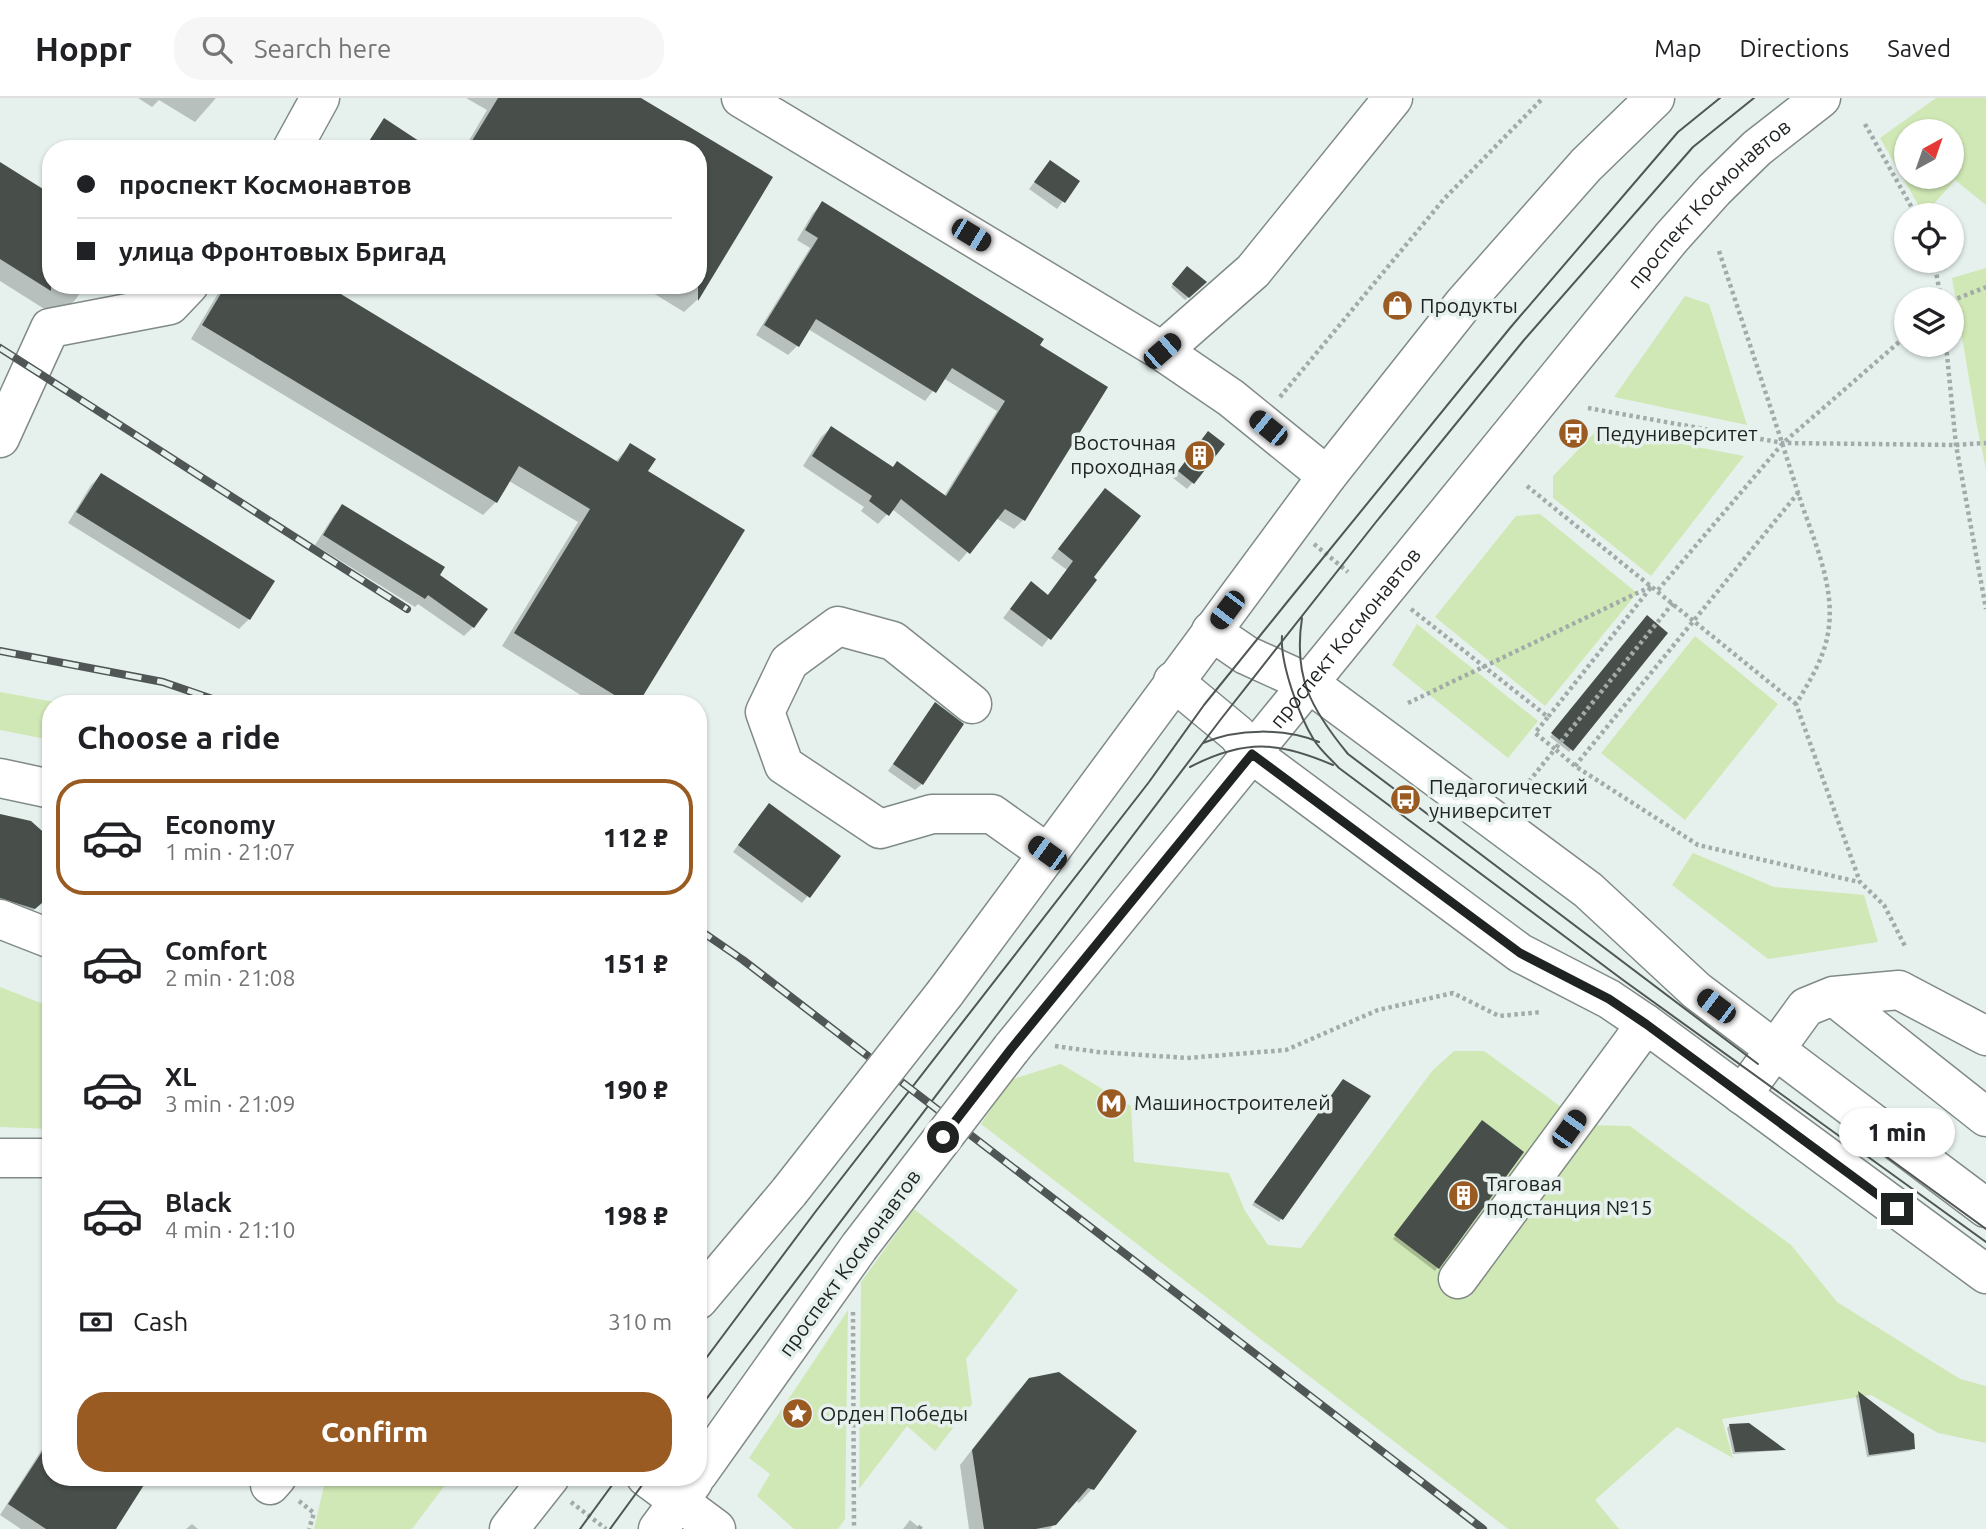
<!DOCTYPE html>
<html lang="en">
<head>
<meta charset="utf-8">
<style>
	:root { --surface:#fff; --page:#f6f6f6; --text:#202124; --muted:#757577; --line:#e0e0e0; --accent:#9a5b23 }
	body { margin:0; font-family:Ubuntu,sans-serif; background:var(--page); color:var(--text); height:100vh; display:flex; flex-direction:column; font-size:26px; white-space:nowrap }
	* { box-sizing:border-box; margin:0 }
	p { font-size:23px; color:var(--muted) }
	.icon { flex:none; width:38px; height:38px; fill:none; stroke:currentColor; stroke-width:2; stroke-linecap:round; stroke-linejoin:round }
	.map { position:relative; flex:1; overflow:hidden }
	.side { position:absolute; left:42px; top:597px; width:665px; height:791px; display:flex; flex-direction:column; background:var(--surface); border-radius:28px; box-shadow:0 2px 5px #0004 }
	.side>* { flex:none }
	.top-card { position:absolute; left:42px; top:42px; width:665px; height:154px; border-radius:28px; box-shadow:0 2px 5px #0004; display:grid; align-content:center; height:154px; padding:0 35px; background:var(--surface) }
	.needle { width:46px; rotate:40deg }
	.controls { position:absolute; left:1894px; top:21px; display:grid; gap:14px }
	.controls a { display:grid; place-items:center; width:70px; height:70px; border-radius:50%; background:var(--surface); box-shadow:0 2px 5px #0004; font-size:35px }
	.end { position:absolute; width:32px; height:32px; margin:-16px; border:9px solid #1f2322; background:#fff; box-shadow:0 0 0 4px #fff }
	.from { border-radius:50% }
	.bubble { position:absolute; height:49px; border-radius:24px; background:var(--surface); box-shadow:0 2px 5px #0004; font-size:23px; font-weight:800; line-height:49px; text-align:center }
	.car { position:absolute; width:21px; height:42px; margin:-21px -10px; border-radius:9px; box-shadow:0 0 5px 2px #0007; background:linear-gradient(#222 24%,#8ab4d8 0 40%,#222 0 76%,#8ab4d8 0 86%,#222 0) }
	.top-card b { display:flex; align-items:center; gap:24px; height:66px; font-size:26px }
	.top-card b+b { border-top:2px solid var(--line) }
	.top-card i { width:18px; height:18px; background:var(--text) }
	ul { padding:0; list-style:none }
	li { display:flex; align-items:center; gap:21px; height:116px; margin:0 14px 10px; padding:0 21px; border:4px solid transparent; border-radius:28px }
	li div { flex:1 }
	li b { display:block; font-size:26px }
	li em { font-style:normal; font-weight:800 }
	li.on { border-color:var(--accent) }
	li>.icon { width:63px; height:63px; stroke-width:1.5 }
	h2 { padding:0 35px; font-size:32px; line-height:84px }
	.pay { display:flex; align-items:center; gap:18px; height:77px; padding:0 35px; font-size:26px }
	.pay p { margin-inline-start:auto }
	.button { display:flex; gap:14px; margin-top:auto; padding:14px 35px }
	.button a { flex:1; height:80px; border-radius:28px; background:var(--accent); color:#fff; font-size:28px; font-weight:800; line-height:80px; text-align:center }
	header { display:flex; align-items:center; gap:42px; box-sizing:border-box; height:98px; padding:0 35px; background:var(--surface); border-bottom:2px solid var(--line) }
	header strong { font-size:33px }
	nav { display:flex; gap:38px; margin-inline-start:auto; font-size:24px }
	.search { width:490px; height:63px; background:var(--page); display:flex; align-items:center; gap:18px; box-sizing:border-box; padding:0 24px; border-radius:28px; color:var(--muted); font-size:26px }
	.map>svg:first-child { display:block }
	.green { fill:#d0e8b5; fill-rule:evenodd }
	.shadow { fill:#0003 }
	.building { fill:#484f4a }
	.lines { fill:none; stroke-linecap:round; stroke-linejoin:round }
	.minor-casing { stroke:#808a87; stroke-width:41 }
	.major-casing { stroke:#808a87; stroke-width:41 }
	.path { stroke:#a2aba9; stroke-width:4.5; stroke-dasharray:3.5 3.5; stroke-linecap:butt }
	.minor { stroke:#fff; stroke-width:38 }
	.major { stroke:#fff; stroke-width:38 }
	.tram { stroke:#505655; stroke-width:2 }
	.rail-casing { stroke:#505655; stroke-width:8 }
	.rail { stroke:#e6f1ee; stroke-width:5; stroke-dasharray:16; stroke-linecap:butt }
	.major-bridge-casing { stroke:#808a87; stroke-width:41; stroke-linecap:butt }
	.major-bridge { stroke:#fff; stroke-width:38 }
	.route { stroke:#1f2322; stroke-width:9 }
	.labels { text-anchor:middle; stroke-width:7; stroke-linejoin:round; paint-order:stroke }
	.street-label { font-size:21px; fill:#1f2322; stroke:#e6f1ee }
	.poi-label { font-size:21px; fill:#1f2322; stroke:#e6f1ee; text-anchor:start }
</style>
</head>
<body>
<header>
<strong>Hoppr</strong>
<div class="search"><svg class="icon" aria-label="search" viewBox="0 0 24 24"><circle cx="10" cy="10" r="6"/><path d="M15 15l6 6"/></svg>Search here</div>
<nav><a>Map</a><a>Directions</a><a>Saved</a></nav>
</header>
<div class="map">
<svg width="1986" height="1431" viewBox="0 0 1986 1431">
	<rect width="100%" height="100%" fill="#e6f1ee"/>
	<path class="green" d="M1936 0H1986V107L1955 82 1924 117 1880 40ZM1951 33V79H1906V33Z
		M1986 170V371L1977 328 1952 180Z
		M1685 198 1709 206 1747 327 1614 299Z
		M1599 330 1744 358 1651 478 1553 400V378Z
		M1540 416 1637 495 1545 608 1435 519 1516 418Z
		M1417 526 1538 623 1508 660 1392 567Z
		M1695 538 1778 606 1685 722 1601 655Z
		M0 594 60 605 51 606V642L0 632Z
		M1693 755 1774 789 1864 797 1878 844 1768 861 1672 787Z
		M0 889 51 909V1031L0 1029Z
		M1454 953H1484L1586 1027 1630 1028 1791 1147 1837 1204 1960 1281 1986 1288V1345L1938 1335 1871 1297 1722 1321 1733 1360 1677 1329 1595 1402 1619 1431H1508L981 1026 1010 982 1061 966 1131 1008 1134 1064 1229 1075 1245 1113 1268 1147 1301 1150 1432 973Z
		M914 1111 1018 1192 966 1261 972 1306 935 1353 907 1328 859 1391 861 1184Z
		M848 1212 845 1421 838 1431H794L757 1398 770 1376 749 1360Z
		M326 1379H451L412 1431H314Z"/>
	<path class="shadow" d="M138 0H216L195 24 159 2 152 9Z
		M466 0H638L771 80 698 201 684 214 640 187H698V51H464L487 12Z
		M1050 64 1078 84 1057 111 1029 91Z
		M0 66 51 187H85L76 201 62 215 54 217 0 183Z
		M823 105 1038 248 1023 422 1014 431 996 420 959 464 892 411 878 426 861 413 864 409 803 368 821 339 831 330 892 371 944 398 997 313 943 280 925 303 808 231 798 247 788 257 756 237 810 150 797 142 813 115Z
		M1187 170 1204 184 1185 202 1171 189Z
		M223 187H323L615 364 630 348 646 374 636 606H595L502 548 578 424 509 383 496 404 483 417 191 241Z
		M1202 342 1193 384 1187 391 1173 380Z
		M101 377 249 521 239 531 68 425 91 387Z
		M1097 400 1091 480 1094 482 1042 549 1003 520 1023 494 1047 498 1067 472 1051 460Z
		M343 408 438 478 473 529 464 538 418 506 415 509 315 447 334 417Z
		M1645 522 1666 535 1569 654 1550 639Z
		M935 606 922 686 915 692 888 673Z
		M763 713 839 759 802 805 733 754Z
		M0 723 51 745V798L23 820 0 811Z
		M1341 986 1369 999 1279 1124 1252 1107Z
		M1479 1027 1522 1054 1435 1173 1393 1141Z
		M1030 1281 1092 1391 1079 1405 1075 1402 1050 1431H969L960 1367 1016 1295Z
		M1858 1296 1912 1337 1913 1350 1910 1353 1867 1359 1856 1298Z
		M1748 1327 1783 1352 1733 1356 1727 1330 1729 1328Z
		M51 1337V1379H147L114 1431H21L0 1417Z
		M910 1422 921 1431H903Z
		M192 1426 198 1431H186Z"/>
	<path class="building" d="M498 0H641L773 79 698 203V51H467Z
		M384 20 431 51H364Z
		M1050 62 1080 83 1065 105 1034 84Z
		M0 64 51 96V193L0 161Z
		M822 103 1044 241 1040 247 1108 289 1025 423 1005 411 970 456 901 401 889 418 869 403 872 398 812 358 831 328 893 369 897 363 946 398 1005 303 952 270 936 295 816 221 799 249 764 227 818 140 805 132Z
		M1187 168 1207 184 1189 200 1172 186Z
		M226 187H326L618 364 630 345 656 361 648 373 745 432 638 606H629L514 535 590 411 519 368 497 405 202 227Z
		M1208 333 1225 346 1194 386 1178 373Z
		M101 375 275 483 250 522 76 414Z
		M1105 390 1141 418 1094 479 1097 482 1051 542 1010 511 1031 483 1048 497 1073 463 1058 451Z
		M342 406 445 469 440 477 488 511 474 530 428 497 425 501 323 437Z
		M1647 517 1668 535 1573 653 1551 635Z
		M935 604 964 626 923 687 893 666Z
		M769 705 841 758 810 800 738 747Z
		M0 716 31 723 51 741V797L35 811 0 800Z
		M1343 981 1371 998 1283 1122 1254 1104Z
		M1482 1022 1524 1054 1439 1171 1394 1137Z
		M1059 1274 1137 1333 1094 1392 1088 1390 1056 1427 1036 1431H984L972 1352 1029 1280Z
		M1858 1293 1914 1336 1915 1351 1869 1357Z
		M1749 1325 1786 1352 1735 1354 1729 1326Z
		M51 1340V1379H149L116 1431H46L8 1406Z"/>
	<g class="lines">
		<defs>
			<path id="minor" d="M741 0 1162 253 1231 300 1327 378
				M292 51 320 0
				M1162 253 1253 173 1393 0
				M0 340 50 230 170 207 189 187
				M972 606 893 543 838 528 789 564 765 614 784 667 880 731 932 716H992L1047 755
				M0 680 51 691
				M0 821 51 841
				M1833 898 1986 1019
				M1742 997 1806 909 1833 898 1899 892 1986 938
				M0 1060H51
				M1458 1181 1646 926
				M270 1387 277 1379"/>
			<g id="major">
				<path d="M1211 533 1246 557 1310 586 1588 792 1697 893 1986 1110"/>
				<path d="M1173 583 1237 636 1252 656 1520 855 1609 901 1646 926 1986 1176"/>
				<path d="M945 895 1327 378 1464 205 1586 67 1655 0"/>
				<path id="s1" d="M1011 951 1671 140 1714 92 1757 50 1821 0"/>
				<path d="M698 1202 789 1094"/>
				<path d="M698 1376 859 1149"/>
				<path d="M646 1379 716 1431"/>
				<path d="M509 1431 550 1379"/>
				<path d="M658 1431 693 1384"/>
			</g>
		</defs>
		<use href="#minor" class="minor-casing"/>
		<use href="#major" class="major-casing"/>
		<path class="path" d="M1865 26 1916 117
			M1719 153C1746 235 1773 316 1799 398 1812 438 1834 484 1829 528 1826 557 1811 581 1796 606L1860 784 1884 807 1906 850
			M1934 163 1941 201
			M1951 203 1986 189
			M1946 247 1956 347 1986 511
			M1280 299 1444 101 1543 0
			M1588 310 1783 345 1956 347 1986 345
			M1527 388 1796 606
			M1314 446 1348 474
			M1658 492 1783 345 1906 238
			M1673 505 1555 651 1575 668 1698 747 1859 784
			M1411 511 1548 619 1535 635 1555 651 1523 691
			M1408 605 1652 488 1548 619
			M1575 668 1798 395
			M1055 948 1098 954 1187 960 1286 952 1378 912 1453 895 1499 918 1542 914
			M853 1214 854 1431
			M299 1403 314 1415 309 1431
			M571 1404 606 1431
			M919 1431 921 1428"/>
		<use href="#minor" class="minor"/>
		<use href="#major" class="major"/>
		<path class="tram" d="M1302 520C1293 579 1311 611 1348 656L1758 966
			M1282 538C1280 565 1299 618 1314 642 1320 652 1331 661 1339 670L1623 882 1986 1144
			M1203 645C1237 630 1285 630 1319 644
			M1190 669C1244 641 1278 643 1333 667
			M1869 1046 1986 1131
			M698 1271 816 1113 1149 684 1204 607 1288 503 1510 230 1678 34 1720 0
			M698 1312 1221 621 1376 424 1524 242 1693 49 1754 0
			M580 1431 618 1379
			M610 1431 648 1379"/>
		<defs>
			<path id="rail" d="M0 250 407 511
				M0 553 163 584 227 606
				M698 831 743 862 1483 1431"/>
		</defs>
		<use href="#rail" class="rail-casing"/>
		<use href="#rail" class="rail"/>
		<defs>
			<path id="major-bridge" d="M789 1094 945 895
				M859 1149 1011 951"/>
		</defs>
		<use href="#major-bridge" class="major-bridge-casing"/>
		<use href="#major-bridge" class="major-bridge"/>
	</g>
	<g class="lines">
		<path class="route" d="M943 1039 1011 951 1252 656 1520 855 1609 901 1646 926 1897 1111"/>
	</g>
	<defs>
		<symbol id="shop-disc" viewBox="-11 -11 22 22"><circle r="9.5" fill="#9a5b23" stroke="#e6f1ee"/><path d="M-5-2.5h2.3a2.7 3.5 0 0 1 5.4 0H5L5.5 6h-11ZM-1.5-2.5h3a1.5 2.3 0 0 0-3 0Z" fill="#fff"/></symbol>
		<symbol id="bus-disc" viewBox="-11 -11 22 22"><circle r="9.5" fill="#9a5b23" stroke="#e6f1ee"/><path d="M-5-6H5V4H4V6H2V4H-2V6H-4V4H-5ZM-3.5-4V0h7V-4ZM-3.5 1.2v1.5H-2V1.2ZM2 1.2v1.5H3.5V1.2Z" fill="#fff"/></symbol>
		<symbol id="building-disc" viewBox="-11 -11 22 22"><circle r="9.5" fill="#9a5b23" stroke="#e6f1ee"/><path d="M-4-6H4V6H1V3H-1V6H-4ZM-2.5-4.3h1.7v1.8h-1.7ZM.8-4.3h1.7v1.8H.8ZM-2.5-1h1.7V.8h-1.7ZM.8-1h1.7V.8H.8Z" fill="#fff"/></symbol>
		<symbol id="metro-disc" viewBox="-11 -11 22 22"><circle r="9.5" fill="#9a5b23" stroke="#e6f1ee"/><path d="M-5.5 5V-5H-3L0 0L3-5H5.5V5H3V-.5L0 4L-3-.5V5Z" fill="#fff"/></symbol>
		<symbol id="sight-disc" viewBox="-11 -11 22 22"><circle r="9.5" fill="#9a5b23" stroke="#e6f1ee"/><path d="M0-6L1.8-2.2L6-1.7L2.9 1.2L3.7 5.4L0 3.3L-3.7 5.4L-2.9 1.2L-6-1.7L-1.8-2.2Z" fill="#fff"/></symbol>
	</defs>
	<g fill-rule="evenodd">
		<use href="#shop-disc" x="1380" y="190" width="35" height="35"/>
		<use href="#bus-disc" x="1556" y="318" width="35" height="35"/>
		<use href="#building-disc" x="1182" y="340" width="35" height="35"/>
		<use href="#bus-disc" x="1388" y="684" width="35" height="35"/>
		<use href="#metro-disc" x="1094" y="988" width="35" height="35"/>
		<use href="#building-disc" x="1446" y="1080" width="35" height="35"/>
		<use href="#sight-disc" x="780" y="1298" width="35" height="35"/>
	</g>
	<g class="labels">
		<g class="street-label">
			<text dy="7" stroke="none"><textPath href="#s1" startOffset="1097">проспект Космонавтов</textPath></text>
			<text dy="7" stroke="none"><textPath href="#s1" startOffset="530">проспект Космонавтов</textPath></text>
			<text transform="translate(850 1165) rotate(-54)" y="7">проспект Космонавтов</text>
		</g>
		<g class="poi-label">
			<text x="1420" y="215">Продукты</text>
			<text x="1596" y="343">Педуниверситет</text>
			<text x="1176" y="352" text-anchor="end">Восточная<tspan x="1176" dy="24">проходная</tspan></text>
			<text x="1429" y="696">Педагогический<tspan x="1429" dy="24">университет</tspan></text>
			<text x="1134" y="1012">Машиностроителей</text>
			<text x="1486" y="1093">Тяговая<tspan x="1486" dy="24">подстанция №15</tspan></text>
			<text x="820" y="1323">Орден Победы</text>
		</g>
	</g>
</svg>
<div class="controls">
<a><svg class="needle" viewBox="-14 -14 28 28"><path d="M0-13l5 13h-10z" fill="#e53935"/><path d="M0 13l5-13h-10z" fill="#757577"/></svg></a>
<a><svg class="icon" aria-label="locate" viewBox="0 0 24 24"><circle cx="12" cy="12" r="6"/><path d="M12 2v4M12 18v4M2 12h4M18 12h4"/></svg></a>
<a><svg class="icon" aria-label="layers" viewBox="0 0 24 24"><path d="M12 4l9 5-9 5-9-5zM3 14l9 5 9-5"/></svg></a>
</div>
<i class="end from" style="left:943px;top:1039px"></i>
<i class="end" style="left:1897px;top:1111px"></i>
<div class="bubble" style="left:1839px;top:1010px;width:116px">1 min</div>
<i class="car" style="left:971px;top:137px;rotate:121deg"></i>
<i class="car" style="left:1162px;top:253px;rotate:49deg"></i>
<i class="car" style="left:1268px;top:330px;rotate:309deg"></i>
<i class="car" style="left:1227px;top:512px;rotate:217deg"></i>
<i class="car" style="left:1047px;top:755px;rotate:306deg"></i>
<i class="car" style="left:1716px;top:908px;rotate:307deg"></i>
<i class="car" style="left:1569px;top:1031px;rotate:36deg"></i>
<div class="top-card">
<b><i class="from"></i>проспект Космонавтов</b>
<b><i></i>улица Фронтовых Бригад</b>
</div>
<section class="side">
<h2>Choose a ride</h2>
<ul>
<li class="on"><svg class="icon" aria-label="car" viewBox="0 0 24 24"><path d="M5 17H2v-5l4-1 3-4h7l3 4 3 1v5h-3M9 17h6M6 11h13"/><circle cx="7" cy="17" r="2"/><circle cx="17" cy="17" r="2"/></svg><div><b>Economy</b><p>1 min · 21:07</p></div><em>112 ₽</em></li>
<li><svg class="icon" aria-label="car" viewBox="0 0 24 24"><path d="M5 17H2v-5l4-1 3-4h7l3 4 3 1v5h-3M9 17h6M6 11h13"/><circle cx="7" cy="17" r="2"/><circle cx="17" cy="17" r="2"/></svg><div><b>Comfort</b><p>2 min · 21:08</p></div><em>151 ₽</em></li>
<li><svg class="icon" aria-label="car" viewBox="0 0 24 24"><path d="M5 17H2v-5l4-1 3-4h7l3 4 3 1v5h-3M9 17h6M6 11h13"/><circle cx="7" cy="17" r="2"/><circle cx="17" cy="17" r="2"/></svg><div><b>XL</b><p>3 min · 21:09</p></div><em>190 ₽</em></li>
<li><svg class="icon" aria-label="car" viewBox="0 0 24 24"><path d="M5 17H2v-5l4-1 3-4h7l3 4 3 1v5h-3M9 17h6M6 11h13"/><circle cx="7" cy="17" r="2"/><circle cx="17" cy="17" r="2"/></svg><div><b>Black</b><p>4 min · 21:10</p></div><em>198 ₽</em></li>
</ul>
<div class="pay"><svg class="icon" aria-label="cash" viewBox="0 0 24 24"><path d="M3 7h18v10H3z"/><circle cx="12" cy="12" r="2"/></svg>Cash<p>310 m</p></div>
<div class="button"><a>Confirm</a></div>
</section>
</div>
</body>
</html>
